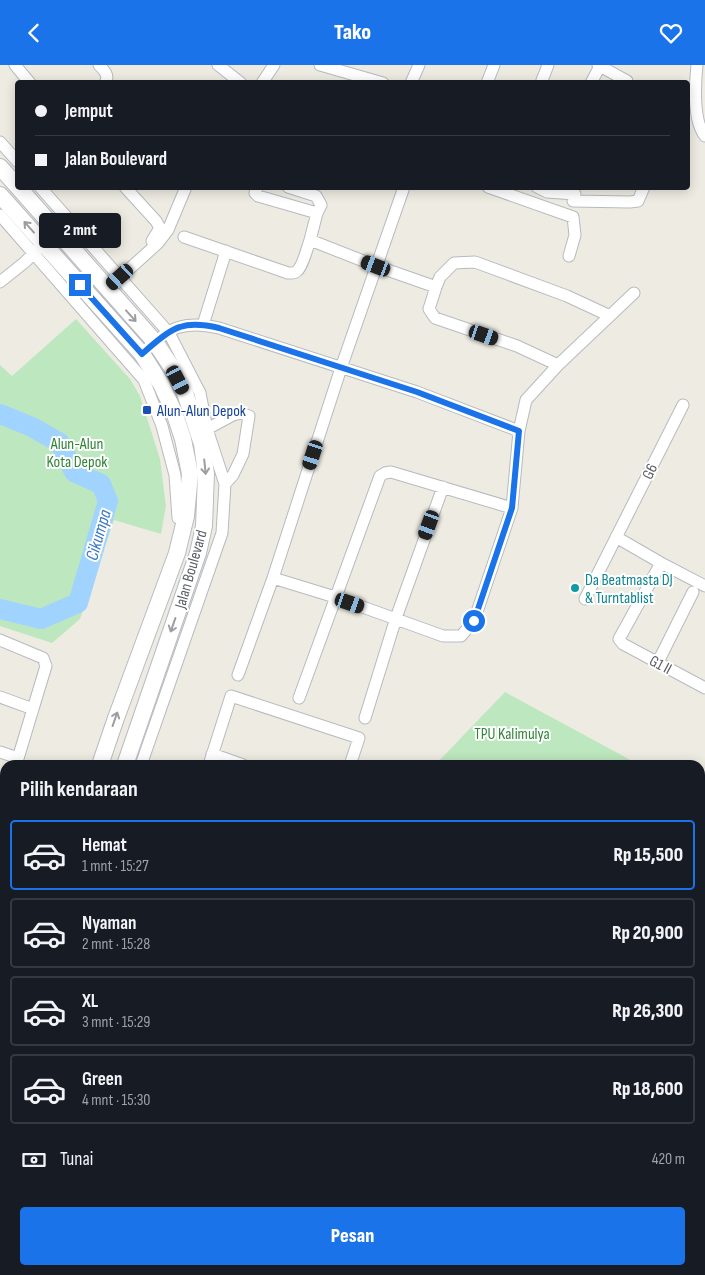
<!DOCTYPE html>
<html lang="id">
<head>
<meta charset="utf-8">
<style>
	:root { --surface:#171b24; --page:#20242c; --text:#f1f3f6; --muted:#9ea1a6; --line:#363941; --accent:#1a73e8 }
	body { margin:0; font-family:"Sofia Sans Condensed",sans-serif; background:var(--page); color:var(--text); height:100vh; display:flex; flex-direction:column; font-size:19px; white-space:nowrap }
	* { box-sizing:border-box; margin:0 }
	p { font-size:16px; color:var(--muted) }
	.icon { flex:none; width:28px; height:28px; fill:none; stroke:currentColor; stroke-width:2; stroke-linecap:round; stroke-linejoin:round }
	.map { position:relative; flex:1; overflow:hidden }
	.sheet { position:absolute; left:0px; top:695px; width:705px; height:515px; display:flex; flex-direction:column; background:var(--surface); border-radius:15px 15px 0 0; box-shadow:0 2px 12px #0003 }
	.sheet>* { flex:none }
	.guide { position:absolute; left:15px; top:15px; width:675px; height:110px; border-radius:5px; box-shadow:0 2px 12px #0003; display:grid; align-content:center; height:110px; padding:0 20px; background:var(--surface) }
	.end { position:absolute; width:22px; height:22px; margin:-11px; border:6px solid #1a73e8; background:#fff; box-shadow:0 0 0 2px #fff }
	.from { border-radius:50% }
	.bubble { position:absolute; height:35px; border-radius:5px; background:var(--surface); box-shadow:0 2px 12px #0003; font-size:16px; font-weight:800; line-height:35px; text-align:center }
	.car { position:absolute; width:15px; height:30px; margin:-15px -8px; border-radius:6px; box-shadow:0 0 4px 1px #0007; background:linear-gradient(#222 24%,#8ab4d8 0 40%,#222 0 76%,#8ab4d8 0 86%,#222 0) }
	.guide b { display:flex; align-items:center; gap:18px; height:48px; font-size:19px }
	.guide b+b { border-top:1px solid var(--line) }
	.guide i { width:12px; height:12px; background:var(--text) }
	ul { padding:0; list-style:none }
	li { display:flex; align-items:center; gap:15px; height:70px; margin:0 10px 8px; padding:0 10px; border:2px solid var(--line); border-radius:5px }
	li div { flex:1 }
	li b { display:block; font-size:19px }
	li em { font-style:normal; font-weight:800 }
	li.current { border-color:var(--accent) }
	li>.icon { width:45px; height:45px; stroke-width:1.5 }
	h2 { padding:0 20px; font-size:22px; line-height:60px }
	.pay { display:flex; align-items:center; gap:12px; height:55px; padding:0 20px; font-size:19px }
	.pay p { margin-inline-start:auto }
	.action { display:flex; gap:10px; margin-top:auto; padding:10px 20px }
	.action a { flex:1; height:58px; border-radius:5px; background:var(--accent); color:#fff; font-size:20px; font-weight:800; line-height:58px; text-align:center }
	header { display:flex; justify-content:space-between; align-items:center; height:65px; padding:0 20px; background:var(--accent); color:#fff; font-size:22px; font-weight:800 }
	.map>svg:first-child { display:block }
	.green { fill:#bde7be }
	.lines { fill:none; stroke-linecap:round; stroke-linejoin:round }
	.river { stroke:#a1d3ff; stroke-width:20 }
	.street-casing { stroke:#b7babf; stroke-width:13 }
	.secondary-casing { stroke:#b8bbc1; stroke-width:18 }
	.street { stroke:#fff; stroke-width:11 }
	.secondary { stroke:#fff; stroke-width:16 }
	.oneway { stroke:#9c9ea2 }
	.route { stroke:#1a73e8; stroke-width:6 }
	.transit-dot { fill:#1a4fb4; stroke:#fff; stroke-width:2 }
	.culture-dot { fill:#0f9aa8; stroke:#fff; stroke-width:2 }
	.labels { text-anchor:middle; stroke-width:4; stroke-linejoin:round; paint-order:stroke }
	.transit-label { font-size:16px; fill:#164399; stroke:#fff; text-anchor:start }
	.park-label { font-size:16px; fill:#308537; stroke:#fff }
	.street-label { font-size:16px; fill:#5a5e64; stroke:#fff }
	.culture-label { font-size:16px; fill:#0d838f; stroke:#fff; text-anchor:start }
	.water-label { font-size:18px; font-style:italic; fill:#3b78c0; stroke:#fff }
</style>
</head>
<body>
<header><svg class="icon" aria-label="back" viewBox="0 0 24 24"><path d="M15 5l-7 7 7 7"/></svg>Tako<svg class="icon" aria-label="heart" viewBox="0 0 24 24"><path d="M12 20l-8-8c-3-5 5-10 8-4 3-6 11-1 8 4z"/></svg></header>
<div class="map">
<svg width="705" height="1210" viewBox="0 0 705 1210">
	<rect width="100%" height="100%" fill="#eeece2"/>
	<path class="green" d="M76 254 130 314 140 331 160 394 166 441 161 469 114 455 80 554 52 578 0 561V300L12 311Z
		M505 627 625 692 638 700H435Z
		M700 735 705 738V815L700 823Z"/>
	<g class="lines">
		<path class="river" d="M0 349 32 362 60 378 74 407 101 419 108 436 78 538 41 554 0 544
			M233 1210V1205"/>
		<defs>
			<path id="street" d="M15 0 30 18
				M99 0C104 5 110 11 105 18
				M218 0 241 18
				M320 0 383 18
				M598 0 627 16V18
				M697 0C695 19 693 56 705 71
				M262 18 274 0
				M411 18 419 0
				M487 18 494 0
				M541 18 548 0
				M591 18 600 1
				M0 77 18 97
				M40 122 169 268 200 328 207 364 225 419 222 468 141 700
				M125 122 156 156 160 163 152 176
				M257 122 255 128 258 131 317 148 310 175 376 201 436 222 429 244 435 253 517 281 558 300
				M288 122 316 131 321 140 317 148
				M488 122 573 152 575 170 569 191
				M537 122 547 127 575 129
				M573 136 630 137 638 136 644 122
				M0 150 144 315 162 361 175 410 178 453
				M184 172 288 208C292 208 294 209 297 206 303 201 307 183 310 175
				M0 217 25 197 39 183
				M115 217 158 178 168 165 186 122
				M436 222 440 212 454 198 475 197 567 231 610 251
				M203 260 226 186
				M142 289C151 280 168 265 180 262 193 258 206 260 219 263L417 327 519 366
				M207 364 233 350 241 348 249 351 243 389 233 410 225 419
				M616 472 661 498 705 521
				M661 498 619 574 623 579 705 623
				M273 513 335 532 443 571H461L474 556 512 443 519 366 526 335 558 300 634 228
				M585 534 683 340
				M0 575 43 593 46 601 16 700
				M658 597 693 527
				M238 610 273 513 341 303 404 122
				M0 632 33 644
				M299 633 380 411 385 408 391 407 512 443
				M365 653 396 553 443 422
				M0 687 18 693
				M212 689 243 700
				M209 700 231 631 359 673 350 700
				M0 746 5 731
				M700 835 705 826
				M0 850 5 852
				M0 862 5 864
				M0 1103 5 1088
				M0 1114 5 1116
				M700 1151 705 1152
				M439 1205 446 1210
				M33 1210 34 1205
				M83 1210 85 1205
				M168 1210 169 1205
				M484 1210 485 1205
				M578 1210 584 1205
				M675 1210V1205"/>
			<path id="secondary" d="M0 102 18 122
				M18 122 155 277 173 304 184 325 202 379 206 409 204 461 198 488 125 700
				M0 130 142 289 161 319 174 347 183 374 190 409 186 451 177 488 116 653 100 700
				M0 997 5 983
				M0 1054 5 1040"/>
		</defs>
		<use href="#street" class="street-casing"/>
		<use href="#secondary" class="secondary-casing"/>
		<use href="#street" class="street"/>
		<use href="#secondary" class="secondary"/>
	</g>
	<defs><path id="oneway-shaft" d="M-6 0H5M1.5-3L5.5 0L1.5 3" fill="none" stroke-width="1.6" stroke-linecap="round" stroke-linejoin="round" transform="scale(1.25)"/></defs>
	<g class="oneway">
		<use href="#oneway-shaft" transform="translate(29 162) rotate(-132)"/>
		<use href="#oneway-shaft" transform="translate(131 251) rotate(48)"/>
		<use href="#oneway-shaft" transform="translate(205 402) rotate(84)"/>
		<use href="#oneway-shaft" transform="translate(173 560) rotate(109)"/>
		<use href="#oneway-shaft" transform="translate(115 654) rotate(-71)"/>
	</g>
	<g class="lines">
		<path class="route" d="M80 220 142 289C151 281 168 265 180 262 192 258 206 260 219 263L417 327 519 366 512 443 474 556"/>
	</g>
	<rect class="transit-dot" x="142" y="340" width="10" height="10" rx="2.5"/>
	<circle class="culture-dot" cx="575" cy="523" r="5"/>
	<g class="labels">
		<g class="transit-label">
			<text x="157" y="351">Alun-Alun Depok</text>
		</g>
		<g class="park-label">
			<text x="77" y="384">Alun-Alun<tspan x="77" dy="18">Kota Depok</tspan></text>
			<text x="512" y="674">TPU Kalimulya</text>
		</g>
		<g class="street-label">
			<text transform="translate(649 406) rotate(-63)" y="6">G6</text>
			<text transform="translate(190 504) rotate(-74)" y="6">Jalan Boulevard</text>
			<text transform="translate(661 599) rotate(28)" y="6">G1 II</text>
		</g>
		<g class="culture-label">
			<text x="585" y="520">Da Beatmasta DJ<tspan x="585" dy="18">&amp; Turntablist</tspan></text>
		</g>
		<g class="water-label">
			<text transform="translate(98 470) rotate(-74)" y="6">Cikumpa</text>
		</g>
	</g>
</svg>
<i class="end from" style="left:474px;top:556px"></i>
<i class="end" style="left:80px;top:220px"></i>
<div class="bubble" style="left:39px;top:148px;width:82px">2 mnt</div>
<i class="car" style="left:376px;top:201px;rotate:291deg"></i>
<i class="car" style="left:120px;top:212px;rotate:228deg"></i>
<i class="car" style="left:484px;top:270px;rotate:109deg"></i>
<i class="car" style="left:178px;top:315px;rotate:152deg"></i>
<i class="car" style="left:313px;top:390px;rotate:198deg"></i>
<i class="car" style="left:429px;top:460px;rotate:200deg"></i>
<i class="car" style="left:350px;top:538px;rotate:109deg"></i>
<div class="guide">
<b><i class="from"></i>Jemput</b>
<b><i></i>Jalan Boulevard</b>
</div>
<section class="sheet">
<h2>Pilih kendaraan</h2>
<ul>
<li class="current"><svg class="icon" aria-label="car" viewBox="0 0 24 24"><path d="M5 17H2v-5l4-1 3-4h7l3 4 3 1v5h-3M9 17h6M6 11h13"/><circle cx="7" cy="17" r="2"/><circle cx="17" cy="17" r="2"/></svg><div><b>Hemat</b><p>1 mnt · 15:27</p></div><em>Rp 15,500</em></li>
<li><svg class="icon" aria-label="car" viewBox="0 0 24 24"><path d="M5 17H2v-5l4-1 3-4h7l3 4 3 1v5h-3M9 17h6M6 11h13"/><circle cx="7" cy="17" r="2"/><circle cx="17" cy="17" r="2"/></svg><div><b>Nyaman</b><p>2 mnt · 15:28</p></div><em>Rp 20,900</em></li>
<li><svg class="icon" aria-label="car" viewBox="0 0 24 24"><path d="M5 17H2v-5l4-1 3-4h7l3 4 3 1v5h-3M9 17h6M6 11h13"/><circle cx="7" cy="17" r="2"/><circle cx="17" cy="17" r="2"/></svg><div><b>XL</b><p>3 mnt · 15:29</p></div><em>Rp 26,300</em></li>
<li><svg class="icon" aria-label="car" viewBox="0 0 24 24"><path d="M5 17H2v-5l4-1 3-4h7l3 4 3 1v5h-3M9 17h6M6 11h13"/><circle cx="7" cy="17" r="2"/><circle cx="17" cy="17" r="2"/></svg><div><b>Green</b><p>4 mnt · 15:30</p></div><em>Rp 18,600</em></li>
</ul>
<div class="pay"><svg class="icon" aria-label="cash" viewBox="0 0 24 24"><path d="M3 7h18v10H3z"/><circle cx="12" cy="12" r="2"/></svg>Tunai<p>420 m</p></div>
<div class="action"><a>Pesan</a></div>
</section>
</div>
</body>
</html>
